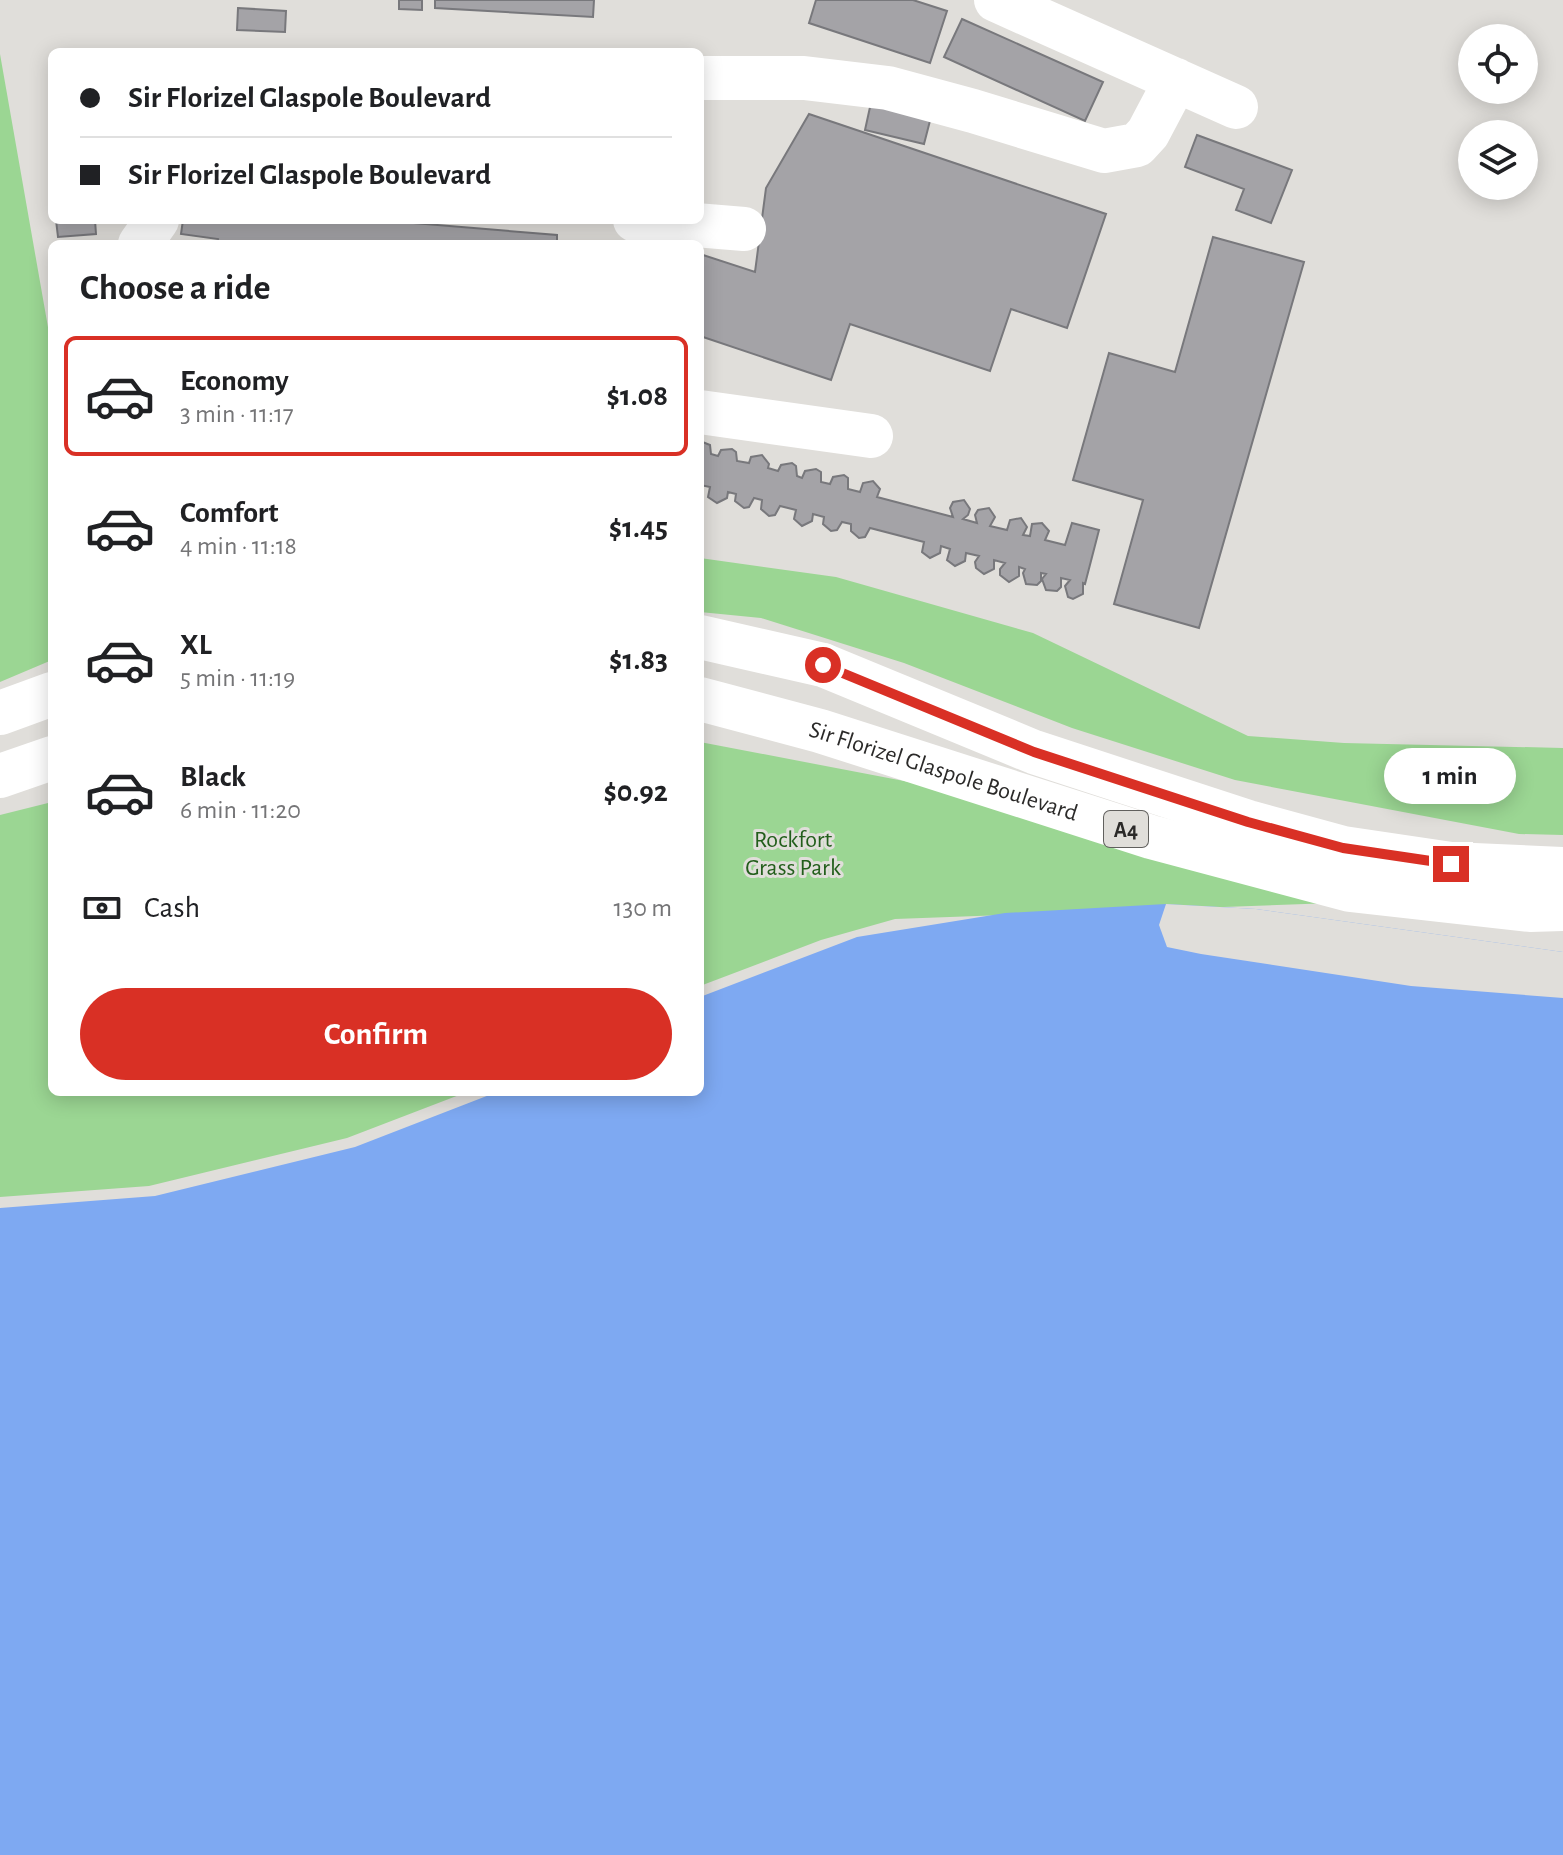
<!DOCTYPE html>
<html lang="en">
<head>
<meta charset="utf-8">
<style>
	:root { --surface:#fff; --page:#f2f2f2; --text:#202124; --muted:#757577; --line:#e0e0e0; --accent:#d93025 }
	body { margin:0; font-family:"Alegreya Sans",sans-serif; background:var(--page); color:var(--text); height:100vh; display:flex; flex-direction:column; font-size:30px; white-space:nowrap }
	* { box-sizing:border-box; margin:0 }
	p { font-size:26px; color:var(--muted) }
	.icon { flex:none; width:44px; height:44px; fill:none; stroke:currentColor; stroke-width:2; stroke-linecap:round; stroke-linejoin:round }
	.map { position:relative; flex:1; overflow:hidden }
	.details { position:absolute; left:48px; top:240px; width:656px; height:856px; display:flex; flex-direction:column; background:var(--surface); border-radius:12px; box-shadow:0 4px 20px #0003 }
	.details>* { flex:none }
	.banner { position:absolute; left:48px; top:48px; width:656px; height:176px; border-radius:12px; box-shadow:0 4px 20px #0003; display:grid; align-content:center; height:176px; padding:0 32px; background:var(--surface) }
	.tools { position:absolute; left:1458px; top:24px; display:grid; gap:16px }
	.tools a { display:grid; place-items:center; width:80px; height:80px; border-radius:50%; background:var(--surface); box-shadow:0 4px 20px #0003; font-size:40px }
	.end { position:absolute; width:36px; height:36px; margin:-18px; border:10px solid #d93025; background:#fff; box-shadow:0 0 0 4px #fff }
	.from { border-radius:50% }
	.bubble { position:absolute; height:56px; border-radius:28px; background:var(--surface); box-shadow:0 4px 20px #0003; font-size:26px; font-weight:700; line-height:56px; text-align:center }
	.banner b { display:flex; align-items:center; gap:28px; height:76px; font-size:30px }
	.banner b+b { border-top:2px solid var(--line) }
	.banner i { width:20px; height:20px; background:var(--text) }
	ul { padding:0; list-style:none }
	li { display:flex; align-items:center; gap:24px; height:120px; margin:0 16px 12px; padding:0 16px; border:4px solid transparent; border-radius:12px }
	li div { flex:1 }
	li b { display:block; font-size:30px }
	li em { font-style:normal; font-weight:700 }
	li.on { border-color:var(--accent) }
	li>.icon { width:72px; height:72px; stroke-width:1.5 }
	h2 { padding:0 32px; font-size:36px; line-height:96px }
	.pay { display:flex; align-items:center; gap:20px; height:88px; padding:0 32px; font-size:30px }
	.pay p { margin-inline-start:auto }
	.primary-button { display:flex; gap:16px; margin-top:auto; padding:16px 32px }
	.primary-button a { flex:1; height:92px; border-radius:48px; background:var(--accent); color:#fff; font-size:32px; font-weight:700; line-height:92px; text-align:center }
	.map>svg:first-child { display:block }
	.green { fill:#9bd693 }
	.water { fill:#7ea9f2 }
	.pier { fill:#e0deda }
	.building { fill:#a4a3a7; stroke:#78787c; stroke-width:2 }
	.lines { fill:none; stroke-linecap:round; stroke-linejoin:round }
	.minor { stroke:#fff; stroke-width:44 }
	.highway { stroke:#fff; stroke-width:44 }
	.route { stroke:#d93025; stroke-width:10 }
	.labels { text-anchor:middle; stroke-width:6; stroke-linejoin:round; paint-order:stroke }
	.shield { fill:#e0deda; stroke:#61605e; stroke-width:2 }
	.shield-label { font-size:22px; font-weight:bold; fill:#2b2a29 }
	.street-label { font-size:24px; fill:#2b2a29; stroke:#e0deda }
	.park-label { font-size:24px; fill:#225e1b; stroke:#e0deda }
</style>
</head>
<body>
<div class="map">
<svg width="1563" height="1855" viewBox="0 0 1563 1855">
	<rect width="100%" height="100%" fill="#e0deda"/>
	<path class="green" d="M0 54 52 350V660L0 682Z
		M700 558 836 577 1033 633 1248 736 1344 743 1563 748V835L1519 834 1235 780 1072 728 904 663 761 618 700 612Z
		M700 742 925 785 1333 903 895 919 821 940 700 986Z
		M52 802V1092H467L347 1138 149 1186 0 1197V815Z"/>
	<path class="water" d="M1166 904 1256 909 1563 952V1855H0V1208L155 1196 355 1147 497 1092H700V997L857 937 1005 913Z"/>
	<path class="pier" d="M1166 904 1256 909 1563 952V998L1411 986 1201 954 1167 947 1159 925Z"/>
	<path class="building" d="M399 0H422V10L399 9Z
		M435 0H594L593 17 435 8Z
		M816 0H913L947 11 930 63 809 23Z
		M238 8 286 11 285 32 237 30Z
		M962 19 1103 82 1085 121 944 57Z
		M872 98 932 113 924 144 865 130Z
		M809 114 1106 214 1067 328 1011 309 990 371 850 324 831 380 700 336V254L755 272 766 188Z
		M1197 135 1292 170 1271 223 1236 210 1244 189 1185 167Z
		M56 220H95L96 234 58 237Z
		M183 220H377L557 235V244H217L218 239 181 234Z
		M1213 237 1304 262 1199 628 1114 604 1143 500 1073 480 1109 353 1175 372Z
		M700 441 710 445 711 454 718 456 721 450 732 449 736 452 737 461 749 463 751 457 762 455 769 464 768 468 778 471 781 465 792 463 796 466 797 476 802 478 805 471 816 469 821 472V482L830 484 833 477 844 475 848 478V489L860 492 863 483 873 481 880 489 877 497 953 517 950 508 953 502 964 500 970 509 968 515 963 519 977 523 975 515 978 510 989 508 995 517 990 526 1007 530 1010 520 1021 518 1027 527 1023 535 1030 536 1032 524 1042 523 1049 531 1045 540 1065 545 1072 523 1099 530 1085 584 1083 583V594L1073 599 1068 597 1065 586 1070 580 1061 578V587L1057 591 1046 590 1042 579 1046 574 1041 573V581L1037 585 1026 584 1023 573 1025 569 1019 567V576L1009 582 1000 575V569L1005 563 994 560V569L984 574 976 568 975 562 979 556 966 553 965 561 955 566 947 560 950 549 941 546 940 553 930 558 922 552 924 542 870 528 865 537 859 538 851 531V524L842 522 837 530 831 531 823 524 824 517 813 514 812 521 802 526 794 519 796 510 780 506 775 515 769 516 761 509 762 500 754 498 749 507 744 508 735 501 736 494 728 492 727 498 717 503 708 497 710 487 700 485Z"/>
	<g class="lines">
		<path class="minor" d="M996 0 1236 107
			M700 78H804L888 88 973 111 1104 151 1137 145 1148 133 1176 80
			M635 220 744 229
			M140 244 157 220
			M700 412 871 436"/>
		<g class="highway">
			<path d="M700 637 823 665 1034 752 1248 822 1343 848 1451 864 1563 869"/>
			<path id="s1" d="M700 699 820 731 1151 837 1350 890 1530 910 1563 909"/>
			<path d="M0 713 52 694"/>
			<path d="M0 776 52 758"/>
		</g>
	</g>
	<g class="lines">
		<path class="route" d="M823 665 1034 752 1248 822 1343 848 1451 864"/>
	</g>
	<g class="labels">
		<rect class="shield" x="1104" y="811" width="44" height="36" rx="6"/>
		<g class="shield-label">
			<text x="1126" y="837">A4</text>
		</g>
		<g class="street-label">
			<text dy="8" stroke="none"><textPath href="#s1" startOffset="254">Sir Florizel Glaspole Boulevard</textPath></text>
		</g>
		<g class="park-label">
			<text x="793" y="847">Rockfort<tspan x="793" dy="28">Grass Park</tspan></text>
		</g>
	</g>
</svg>
<div class="tools">
<a><svg class="icon" aria-label="locate" viewBox="0 0 24 24"><circle cx="12" cy="12" r="6"/><path d="M12 2v4M12 18v4M2 12h4M18 12h4"/></svg></a>
<a><svg class="icon" aria-label="layers" viewBox="0 0 24 24"><path d="M12 4l9 5-9 5-9-5zM3 14l9 5 9-5"/></svg></a>
</div>
<i class="end from" style="left:823px;top:665px"></i>
<i class="end" style="left:1451px;top:864px"></i>
<div class="bubble" style="left:1384px;top:748px;width:132px">1 min</div>
<div class="banner">
<b><i class="from"></i>Sir Florizel Glaspole Boulevard</b>
<b><i></i>Sir Florizel Glaspole Boulevard</b>
</div>
<section class="details">
<h2>Choose a ride</h2>
<ul>
<li class="on"><svg class="icon" aria-label="car" viewBox="0 0 24 24"><path d="M5 17H2v-5l4-1 3-4h7l3 4 3 1v5h-3M9 17h6M6 11h13"/><circle cx="7" cy="17" r="2"/><circle cx="17" cy="17" r="2"/></svg><div><b>Economy</b><p>3 min · 11:17</p></div><em>$1.08</em></li>
<li><svg class="icon" aria-label="car" viewBox="0 0 24 24"><path d="M5 17H2v-5l4-1 3-4h7l3 4 3 1v5h-3M9 17h6M6 11h13"/><circle cx="7" cy="17" r="2"/><circle cx="17" cy="17" r="2"/></svg><div><b>Comfort</b><p>4 min · 11:18</p></div><em>$1.45</em></li>
<li><svg class="icon" aria-label="car" viewBox="0 0 24 24"><path d="M5 17H2v-5l4-1 3-4h7l3 4 3 1v5h-3M9 17h6M6 11h13"/><circle cx="7" cy="17" r="2"/><circle cx="17" cy="17" r="2"/></svg><div><b>XL</b><p>5 min · 11:19</p></div><em>$1.83</em></li>
<li><svg class="icon" aria-label="car" viewBox="0 0 24 24"><path d="M5 17H2v-5l4-1 3-4h7l3 4 3 1v5h-3M9 17h6M6 11h13"/><circle cx="7" cy="17" r="2"/><circle cx="17" cy="17" r="2"/></svg><div><b>Black</b><p>6 min · 11:20</p></div><em>$0.92</em></li>
</ul>
<div class="pay"><svg class="icon" aria-label="cash" viewBox="0 0 24 24"><path d="M3 7h18v10H3z"/><circle cx="12" cy="12" r="2"/></svg>Cash<p>130 m</p></div>
<div class="primary-button"><a>Confirm</a></div>
</section>
</div>
</body>
</html>
